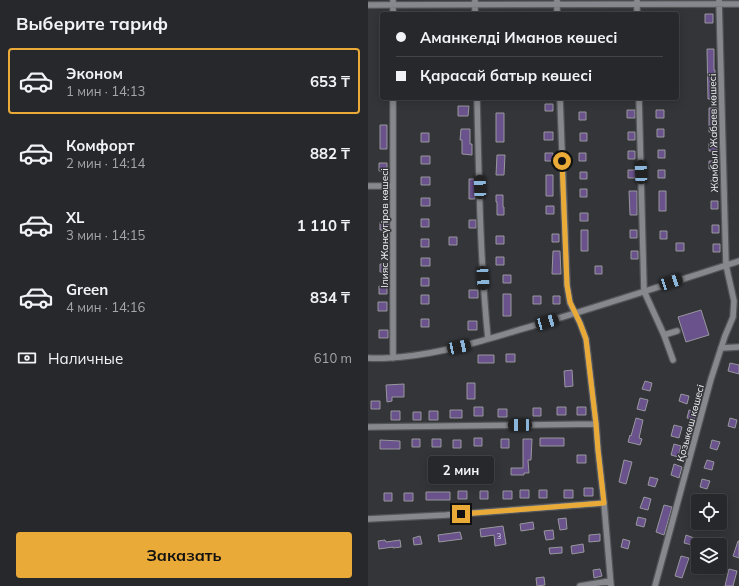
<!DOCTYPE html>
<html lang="ru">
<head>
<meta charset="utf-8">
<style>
	:root { --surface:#26282b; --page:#2e3033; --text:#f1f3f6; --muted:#a4a6a9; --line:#424447; --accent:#eaaa38 }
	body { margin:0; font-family:Mulish,sans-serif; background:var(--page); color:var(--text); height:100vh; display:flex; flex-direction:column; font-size:15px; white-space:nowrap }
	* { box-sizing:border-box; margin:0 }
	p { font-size:13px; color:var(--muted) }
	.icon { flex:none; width:22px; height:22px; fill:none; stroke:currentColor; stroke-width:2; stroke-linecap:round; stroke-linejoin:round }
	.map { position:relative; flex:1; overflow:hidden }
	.details { display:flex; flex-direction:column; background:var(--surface); width:368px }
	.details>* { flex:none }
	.top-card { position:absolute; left:12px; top:12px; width:299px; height:88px; border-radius:4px; box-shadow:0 2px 10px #0003,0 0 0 1px var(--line); display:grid; align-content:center; height:88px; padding:0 16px; background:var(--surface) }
	.fabs { position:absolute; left:323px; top:494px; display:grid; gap:8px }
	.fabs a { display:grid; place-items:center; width:36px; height:36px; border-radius:4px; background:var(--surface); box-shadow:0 2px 10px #0003,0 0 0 1px var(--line); font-size:20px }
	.end { position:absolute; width:18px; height:18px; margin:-9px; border:5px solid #eaaa38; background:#111; box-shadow:0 0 0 2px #111 }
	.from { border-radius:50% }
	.bubble { position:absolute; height:28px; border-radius:4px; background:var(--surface); box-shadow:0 2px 10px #0003,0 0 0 1px var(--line); font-size:13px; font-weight:700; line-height:28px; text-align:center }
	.car { position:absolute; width:12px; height:24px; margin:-12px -6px; border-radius:5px; box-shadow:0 0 3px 1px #0007; background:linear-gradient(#222 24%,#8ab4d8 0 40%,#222 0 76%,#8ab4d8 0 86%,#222 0) }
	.top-card b { display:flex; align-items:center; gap:14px; height:38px; font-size:15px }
	.top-card b+b { border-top:1px solid var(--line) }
	.top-card i { width:10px; height:10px; background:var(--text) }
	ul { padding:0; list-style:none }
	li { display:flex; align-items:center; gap:12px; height:66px; margin:0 8px 6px; padding:0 8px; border:2px solid transparent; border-radius:4px }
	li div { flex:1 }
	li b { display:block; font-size:15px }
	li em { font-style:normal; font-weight:700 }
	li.current { border-color:var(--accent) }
	li>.icon { width:36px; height:36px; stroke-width:1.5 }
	h2 { padding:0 16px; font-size:18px; line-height:48px }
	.pay { display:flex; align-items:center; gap:10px; height:44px; padding:0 16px; font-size:15px }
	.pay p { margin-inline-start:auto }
	.action { display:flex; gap:8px; margin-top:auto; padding:8px 16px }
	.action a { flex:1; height:46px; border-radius:4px; background:var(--accent); color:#111; font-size:16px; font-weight:700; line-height:46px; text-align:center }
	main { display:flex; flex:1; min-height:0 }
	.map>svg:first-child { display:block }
	.building { fill:#6a538d; stroke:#98979c }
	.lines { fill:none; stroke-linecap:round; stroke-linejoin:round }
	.minor-casing { stroke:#525457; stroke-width:8 }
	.minor { stroke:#86888d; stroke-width:5.5 }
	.route { stroke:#eaaa38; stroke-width:5 }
	.labels { text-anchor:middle; stroke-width:3; stroke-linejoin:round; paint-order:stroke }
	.number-label { font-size:8px; fill:#cecada }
	.street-label { font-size:10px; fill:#f0f2f4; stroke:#333539 }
</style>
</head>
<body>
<main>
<section class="details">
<h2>Выберите тариф</h2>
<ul>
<li class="current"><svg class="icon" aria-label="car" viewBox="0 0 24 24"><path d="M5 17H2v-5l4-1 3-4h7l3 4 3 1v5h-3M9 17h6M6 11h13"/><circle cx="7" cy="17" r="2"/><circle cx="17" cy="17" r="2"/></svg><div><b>Эконом</b><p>1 мин · 14:13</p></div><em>653 ₸</em></li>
<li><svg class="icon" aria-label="car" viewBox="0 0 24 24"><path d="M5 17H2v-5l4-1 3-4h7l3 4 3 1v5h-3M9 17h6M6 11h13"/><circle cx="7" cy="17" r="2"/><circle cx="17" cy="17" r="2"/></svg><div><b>Комфорт</b><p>2 мин · 14:14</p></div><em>882 ₸</em></li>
<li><svg class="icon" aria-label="car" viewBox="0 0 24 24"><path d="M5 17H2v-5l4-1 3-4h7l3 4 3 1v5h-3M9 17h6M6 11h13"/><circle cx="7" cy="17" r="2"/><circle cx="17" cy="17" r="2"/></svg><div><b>XL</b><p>3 мин · 14:15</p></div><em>1 110 ₸</em></li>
<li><svg class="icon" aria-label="car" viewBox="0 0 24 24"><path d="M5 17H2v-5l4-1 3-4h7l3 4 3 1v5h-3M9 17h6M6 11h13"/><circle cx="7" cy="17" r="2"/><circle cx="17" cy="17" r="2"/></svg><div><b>Green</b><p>4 мин · 14:16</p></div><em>834 ₸</em></li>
</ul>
<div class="pay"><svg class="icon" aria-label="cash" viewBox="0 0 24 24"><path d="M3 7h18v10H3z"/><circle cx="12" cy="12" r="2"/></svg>Наличные<p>610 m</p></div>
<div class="action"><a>Заказать</a></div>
</section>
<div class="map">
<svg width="371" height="586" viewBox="0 0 371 586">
	<rect width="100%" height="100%" fill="#333539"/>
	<path class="building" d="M337 14H345V23H337Z
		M339 49H346V70H347V91H349V99H340Z
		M177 104H185V111H177Z
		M90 106H101L100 116H90Z
		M341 108H349V132H341Z
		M259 110H267V118H259Z
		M288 110H296V118H288Z
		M211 112H218V120H211Z
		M128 113H136V142H128Z
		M12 125H19V149H12Z
		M93 129H102V144H104V155L94 154V140H92Z
		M289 129H296V137H289Z
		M176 132H185V140H176Z
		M260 132H267V140H260Z
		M53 133H61V142H53Z
		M212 133H219V141H212Z
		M341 143H349V151H341Z
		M290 150H297V158H290Z
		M260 151H267V159H260Z
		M177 153H185V161H177Z
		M211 153H218V161H211Z
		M129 155H137L136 175H128Z
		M53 156H62V164H53Z
		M341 161H349V169H341Z
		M11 163H19V171H11Z
		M260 170H268V178H260Z
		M290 170H297V178H290Z
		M212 172H219V179H212Z
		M178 175H185V196H178Z
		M53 177H62V185H53Z
		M101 179H107V199H101Z
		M343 180H350V188H343Z
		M212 189H219V197H212Z
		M261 191H269V215H262Z
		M291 191H298V211H291Z
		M128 195H135V207H136V215H129V202H128Z
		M53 198H62V206H53Z
		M343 201H350V209H343Z
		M178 206H186V214H178Z
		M212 213H220V221H212Z
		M53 219H61V227H53Z
		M101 220H108V228H101Z
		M12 222H20V230H12Z
		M344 225H351V233H344Z
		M213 230H220V251H213Z
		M262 230H269V238H262Z
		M292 231H299V239H292Z
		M184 234H191V242H184Z
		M128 236H136V244H128Z
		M81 237H89V245H81Z
		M53 239H61V247H53Z
		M308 243H316V251H308Z
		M345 244H352V252H345Z
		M185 251H192L193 274H184Z
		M263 251H270V259H263Z
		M128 257H136V265H128Z
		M53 258H62V266H53Z
		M12 264H20V272H12Z
		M227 266H234V274H227Z
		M135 275H143V283H135Z
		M53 278H61V286H53Z
		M11 286H19V294H11Z
		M101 290H110V298H101Z
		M135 294H143V316H135Z
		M53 295H61V304H53Z
		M165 296H173V304H165Z
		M185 296H192V304H185Z
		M10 302H19V311H10Z
		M333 310 341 335 318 342 310 317Z
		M53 319H61V327H53Z
		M100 321H109V330H100Z
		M11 330H20V338H11Z
		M138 354H147V362H138Z
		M110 355H126V363H110Z
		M362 363 371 365V374L360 371Z
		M204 370 205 386 197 387 196 371Z
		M277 381 284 383 282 391 274 389Z
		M99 383H107V399H99Z
		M36 384V397H24V401L19 402 18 385Z
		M313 394 321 396 319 404 311 401Z
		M272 398 280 400 277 411 269 409Z
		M3 401H12V409H3Z
		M106 407H115V416H106Z
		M189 407H198V415H189Z
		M209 407H218V415H209Z
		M165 408H173V416H165Z
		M130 409H139V417H130Z
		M82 410H94V418H82Z
		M321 410 329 412 326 420 319 418Z
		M23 411H32V420H23Z
		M61 411H70V420H61Z
		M45 412H53V420H45Z
		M268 418 275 420 271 438 274 439 272 445 260 442 262 435 263 436Z
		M362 418 369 420 367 428 360 426Z
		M306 425 314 427 311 438 303 436Z
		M106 438H114V446H106Z
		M172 438H196V446H172Z
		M44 439H52V447H44Z
		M64 439H73V447H64Z
		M133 439H141V448H133Z
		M155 439H164L163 460H160L161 473H156V475H143V468H155Z
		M12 440 32 441V449H12Z
		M85 440H93V448H85Z
		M344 440 352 442 349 450 342 448Z
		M306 444 313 446 310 457 303 455Z
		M209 455H218V463H209Z
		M256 460 264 462 258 484 251 482Z
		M339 460 346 462 344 470 336 468Z
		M306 464 314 467 311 478 303 475Z
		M282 477 290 479 287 487 280 485Z
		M334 479 342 481 339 489 332 487Z
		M216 488H225V496H216Z
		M152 490H161V498H152Z
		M171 490H179V498H171Z
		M196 490H205V498H196Z
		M90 491H99V499H90Z
		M112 491H120V499H112Z
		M135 491H144V499H135Z
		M58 492H82V500H58Z
		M16 493H24V501H16Z
		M36 493H45V501H36Z
		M276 497 283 499 280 510 272 508Z
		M329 499H330V522L323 520Z
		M296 505 304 507 296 535 288 532Z
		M270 517 278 519 276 527 268 525Z
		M198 518 199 529 192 530 190 519Z
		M165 522 166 529 153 531 152 524Z
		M135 526 138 544 127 546 126 535 113 537 112 529Z
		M185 530 186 539 178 540 176 531Z
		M92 532 94 539 71 542 70 535Z
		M232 534V541L221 542V535Z
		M318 535 326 538 324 545 316 543Z
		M52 536 54 544 46 545 45 538Z
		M255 539 262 541 260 549 253 547Z
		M17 540 18 542 32 540 33 547 25 548V547L11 549 10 541Z
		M370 541H371V558L365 556Z
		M215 544 216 552 204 554 203 546Z
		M194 547V553L182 554 181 548Z
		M313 556 321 558 314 578 307 576Z
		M232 569 234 576 226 578 225 570Z
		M361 569 369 571 365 586H357Z
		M176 577 177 585 169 586 168 578Z"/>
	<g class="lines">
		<defs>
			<path id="minor" d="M189 0V14
				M0 5 371 4
				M25 14V0
				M107 14V0
				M269 14V0
				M109 98C111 179 112 259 120 339
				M192 98 199 285 202 303 212 323 218 339 228 424 230 450 236 503 243 586
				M271 98 276 291 296 335 305 360
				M0 186H25
				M296 335 309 331
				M353 348 371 347
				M0 358C11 359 22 358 33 357 75 353 114 341 154 329 227 308 299 284 371 261
				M25 358V98
				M0 427 228 424
				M0 519 78 515 236 503
				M212 586 242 581
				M287 586 343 379 357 336 365 317 366 301 358 265 351 0"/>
		</defs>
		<use href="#minor" class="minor-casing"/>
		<use href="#minor" class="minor"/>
	</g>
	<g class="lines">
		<path class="route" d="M93 514 236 503 230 450 228 424 218 339 212 323 202 302 199 285 194 161"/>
	</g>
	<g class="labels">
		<g class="number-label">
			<text x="131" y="539">3</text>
		</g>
		<g class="street-label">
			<text transform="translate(345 133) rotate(-91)" y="4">Жамбыл Жабаев көшесі</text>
			<text transform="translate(16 228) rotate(-90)" y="4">Ілияс Жансүгіров көшесі</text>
			<text transform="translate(322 423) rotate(-75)" y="4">Қозыкөш көшесі</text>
		</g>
	</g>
</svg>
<div class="fabs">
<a><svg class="icon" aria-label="locate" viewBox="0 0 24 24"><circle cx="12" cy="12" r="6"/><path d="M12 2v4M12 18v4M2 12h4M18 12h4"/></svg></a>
<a><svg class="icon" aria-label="layers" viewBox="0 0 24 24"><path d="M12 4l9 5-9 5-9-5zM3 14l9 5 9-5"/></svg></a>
</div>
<i class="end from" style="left:194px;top:161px"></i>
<i class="end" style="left:93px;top:514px"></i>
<div class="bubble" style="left:60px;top:456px;width:66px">2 мин</div>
<i class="car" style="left:273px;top:172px;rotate:358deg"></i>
<i class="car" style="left:112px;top:187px;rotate:358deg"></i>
<i class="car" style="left:115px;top:278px;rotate:177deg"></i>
<i class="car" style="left:303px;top:282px;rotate:72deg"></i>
<i class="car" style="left:179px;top:322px;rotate:74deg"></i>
<i class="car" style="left:91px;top:347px;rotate:78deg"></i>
<i class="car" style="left:152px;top:425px;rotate:269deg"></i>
<div class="top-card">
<b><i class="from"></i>Аманкелді Иманов көшесі</b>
<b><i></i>Қарасай батыр көшесі</b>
</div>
</div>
</main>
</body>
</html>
